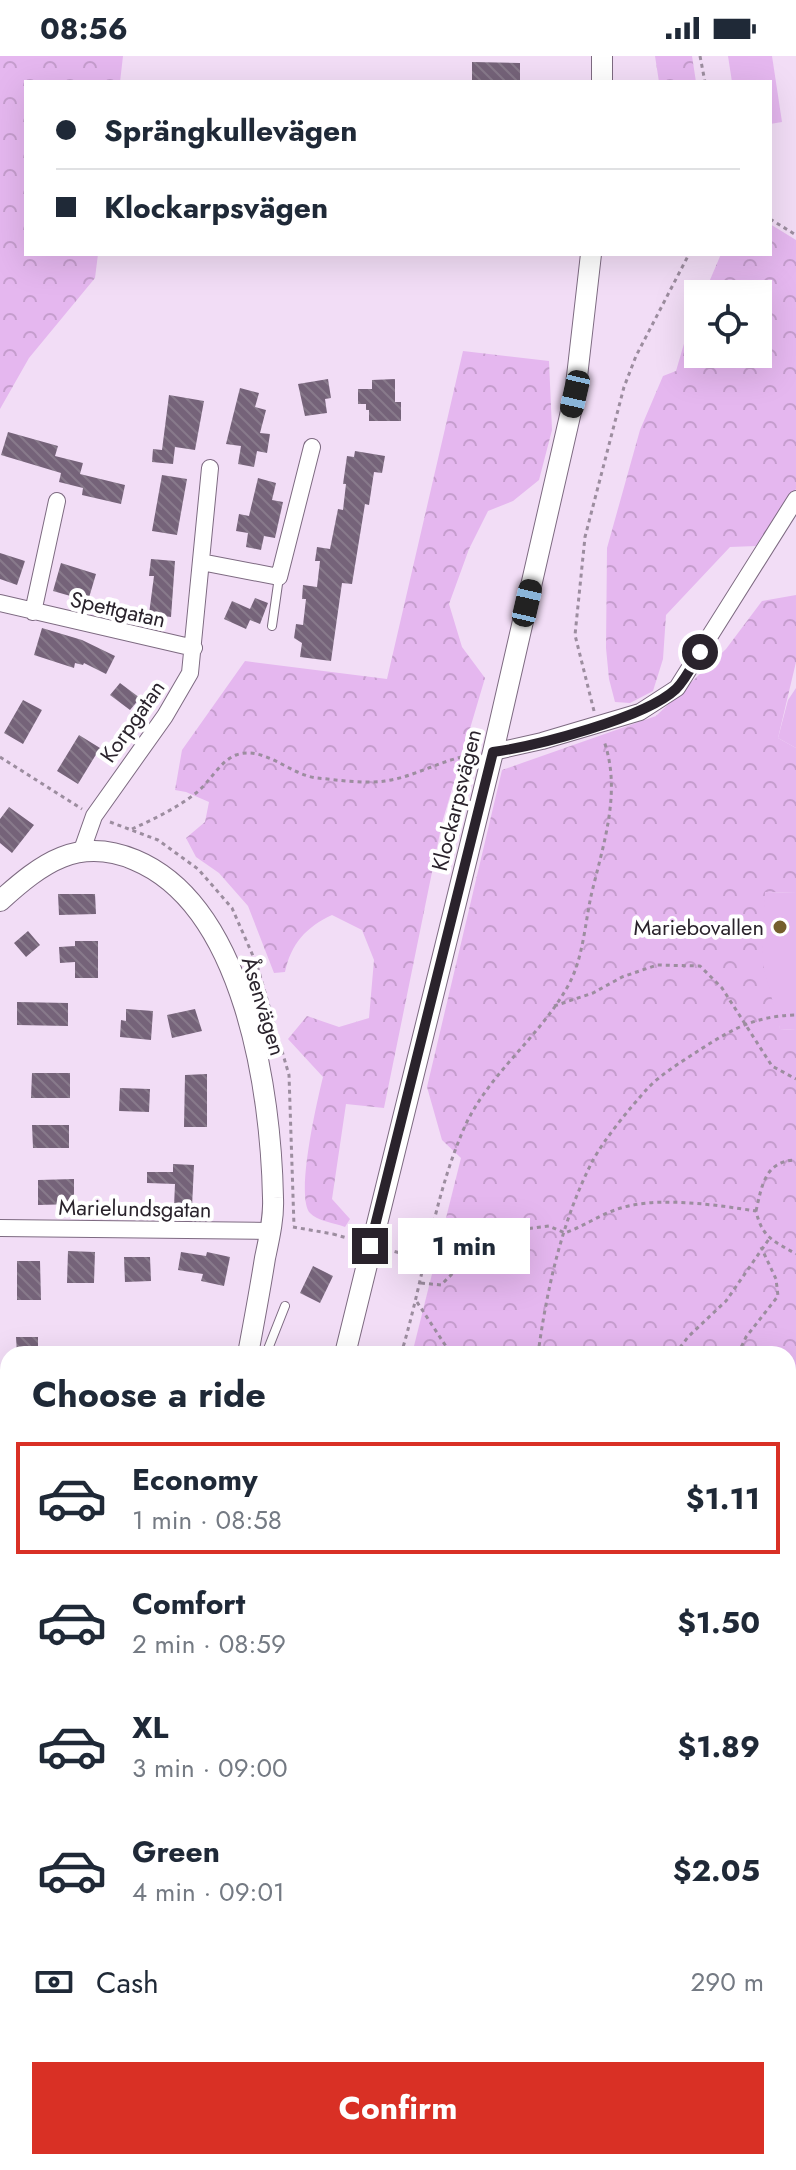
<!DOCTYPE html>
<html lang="en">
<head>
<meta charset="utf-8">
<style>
	:root { --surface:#fff; --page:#f2f2f3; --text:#1f2937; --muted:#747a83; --line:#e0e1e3; --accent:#d93025 }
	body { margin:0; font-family:Jost,sans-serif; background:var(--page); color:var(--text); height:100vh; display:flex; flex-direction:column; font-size:30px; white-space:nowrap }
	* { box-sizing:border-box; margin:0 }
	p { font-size:26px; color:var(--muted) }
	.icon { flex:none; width:44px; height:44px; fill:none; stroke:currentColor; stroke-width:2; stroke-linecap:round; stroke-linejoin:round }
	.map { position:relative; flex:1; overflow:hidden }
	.panel { position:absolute; left:0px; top:1290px; width:796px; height:824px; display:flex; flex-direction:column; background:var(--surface); border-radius:24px 24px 0 0; box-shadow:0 8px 32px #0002 }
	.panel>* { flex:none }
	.hud { position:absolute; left:24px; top:24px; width:748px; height:176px; border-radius:0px; box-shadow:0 8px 32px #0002; display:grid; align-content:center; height:176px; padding:0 32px; background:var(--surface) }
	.controls { position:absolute; left:684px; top:224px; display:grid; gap:16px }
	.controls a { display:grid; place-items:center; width:88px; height:88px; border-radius:0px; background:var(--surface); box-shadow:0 8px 32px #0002; font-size:40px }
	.end { position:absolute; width:36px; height:36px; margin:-18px; border:10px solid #2a232c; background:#fff; box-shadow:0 0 0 4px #fff }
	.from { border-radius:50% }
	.bubble { position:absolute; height:56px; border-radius:0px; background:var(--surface); box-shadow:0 8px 32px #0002; font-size:26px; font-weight:700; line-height:56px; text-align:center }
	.car { position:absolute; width:24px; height:48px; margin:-24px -12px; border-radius:10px; box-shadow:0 0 6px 2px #0007; background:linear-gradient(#222 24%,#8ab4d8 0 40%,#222 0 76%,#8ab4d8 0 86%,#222 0) }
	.hud b { display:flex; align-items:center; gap:28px; height:76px; font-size:30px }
	.hud b+b { border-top:2px solid var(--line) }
	.hud i { width:20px; height:20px; background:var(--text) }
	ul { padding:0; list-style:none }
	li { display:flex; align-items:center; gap:24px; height:112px; margin:0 16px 12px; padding:0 16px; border:4px solid transparent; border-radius:0px }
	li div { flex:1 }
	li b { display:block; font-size:30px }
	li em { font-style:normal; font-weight:700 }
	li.selected { border-color:var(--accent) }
	li>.icon { width:72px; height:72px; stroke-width:1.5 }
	h2 { padding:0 32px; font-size:36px; line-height:96px }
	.pay { display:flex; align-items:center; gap:20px; height:88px; padding:0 32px; font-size:30px }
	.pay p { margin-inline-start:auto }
	.primary-button { display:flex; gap:16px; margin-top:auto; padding:16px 32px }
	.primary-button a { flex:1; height:92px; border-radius:0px; background:var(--accent); color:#fff; font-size:32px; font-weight:700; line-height:92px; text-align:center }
	.status { display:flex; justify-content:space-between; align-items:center; height:56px; padding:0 40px; background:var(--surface); direction:ltr }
	.status svg { height:22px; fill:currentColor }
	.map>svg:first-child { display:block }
	.built { fill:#e9cfee }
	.forest { fill:url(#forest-crowns) }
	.park { fill:#e5b7ef }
	.building { fill:url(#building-back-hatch) }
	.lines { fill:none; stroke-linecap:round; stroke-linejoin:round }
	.service-casing { stroke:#7d6a81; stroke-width:10 }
	.minor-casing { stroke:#7d6a81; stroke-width:18 }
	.tertiary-casing { stroke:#7d6a81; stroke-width:22 }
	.path { stroke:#9c8d9f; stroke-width:3; stroke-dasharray:4 4; stroke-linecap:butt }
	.service { stroke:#fff; stroke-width:8 }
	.minor { stroke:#fff; stroke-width:16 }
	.tertiary { stroke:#fff; stroke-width:20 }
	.path-bridge { stroke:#9c8d9f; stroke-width:3; stroke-dasharray:4 4; stroke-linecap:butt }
	.route { stroke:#2a232c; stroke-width:10 }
	.poi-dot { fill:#755e2e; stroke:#fff; stroke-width:3 }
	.labels { text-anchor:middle; stroke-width:8; stroke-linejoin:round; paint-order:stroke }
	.street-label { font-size:22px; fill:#2a232c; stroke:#fff }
	.poi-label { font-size:22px; fill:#2a232c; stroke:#fff; text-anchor:end }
</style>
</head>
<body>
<div class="status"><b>08:56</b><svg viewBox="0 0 49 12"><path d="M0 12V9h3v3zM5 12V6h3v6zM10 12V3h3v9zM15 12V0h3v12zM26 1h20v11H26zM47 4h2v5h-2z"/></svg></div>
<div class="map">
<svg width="796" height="2114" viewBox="0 0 796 2114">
	<defs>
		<pattern id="forest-crowns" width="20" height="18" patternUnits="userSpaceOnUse" patternTransform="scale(2)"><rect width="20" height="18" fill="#e5b7ef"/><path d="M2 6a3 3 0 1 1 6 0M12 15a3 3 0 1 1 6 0" fill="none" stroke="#c59dcd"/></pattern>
		<pattern id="building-back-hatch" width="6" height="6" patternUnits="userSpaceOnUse" patternTransform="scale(2)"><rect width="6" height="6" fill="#756379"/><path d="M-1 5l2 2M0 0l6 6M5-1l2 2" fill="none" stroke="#887a8b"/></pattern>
	</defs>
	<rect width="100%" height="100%" fill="#f2ddf6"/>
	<path class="built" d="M8 2090V2106H130L139 2114H0V2099Z"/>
	<path class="forest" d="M0 0H123L120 26H26V198H98L95 222 29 302 0 353Z
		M655 0H692L696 26H659Z
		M770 168 796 184V433L756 490 730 491 666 559 663 603 653 635 630 647 615 646 609 623 606 592 607 492 640 374 663 320 676 315 688 274 698 252V298H758V238H704L721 198H770Z
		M463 295 549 305 552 374 539 424 513 445 488 455 469 493 449 548 462 591 485 622 442 767 384 1052 346 1048 332 1143 350 1163 345 1171C335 1167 317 1165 310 1157 295 1141 317 1045 323 1021L288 983 307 960 339 971 369 962 374 904 362 874 332 859C306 871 291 888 285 916L274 917 248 850 219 817 196 801 186 782 205 766 209 746 186 736 175 734 182 694 245 605 387 623Z
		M796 539V606L778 682 796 692V837L765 836 780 973 796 974V1746L788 1741V1298H412L461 1102 442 1084 427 1031 502 714 656 660 726 593 762 545Z
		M8 1516V2087L0 2094V1533Z"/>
	<path class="park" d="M728 0H772L782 66 770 68V26H732Z
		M796 632V692L778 682 788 644Z
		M765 836 796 837V974L780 973 762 905Z"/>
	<path class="building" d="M472 6 520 7V26H472Z
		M328 323 331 342 325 343 327 357 305 360 298 328Z
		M395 323V346H401V365H369V354H366V348H358V333H372V324Z
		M240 332 259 337 255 351 266 354 260 377 270 378 267 397 257 395 254 411 238 408 241 390 226 388Z
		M169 339 204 345 195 394 175 391 173 408 152 406 153 393 162 394Z
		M8 376 58 390 55 400 83 407 80 418 125 429 121 448 82 439 83 432 59 426 61 417 1 399Z
		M355 395 385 400 382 417 374 416 369 449 365 448 352 528 342 527 331 605 300 601 302 587 294 582 296 568 303 569 306 543H302L303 529 317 531 320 505H315L317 491 330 493 338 453 343 454 346 428H343L347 400 354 401Z
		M162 419 187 423 177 479 152 475Z
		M258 422 276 427 272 444 283 446 275 482 264 480 261 494 246 491 248 477 236 475 239 458 249 460Z
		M0 497 25 505 17 529 0 523Z
		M151 503 175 505 171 561 149 558 154 520H149Z
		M61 507 96 518 88 545 53 535Z
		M255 542 268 547 260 568 250 564 246 573 224 563 232 545 250 553Z
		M42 572 82 584 115 600 106 618 84 607 83 609 75 607 74 612 34 599Z
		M120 627 140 642 130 654 110 639Z
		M23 644 42 654 23 688 4 677Z
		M79 679 100 692 78 728 57 715Z
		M9 751 34 769 12 797 0 787V763Z
		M58 838H95L96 858 59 859Z
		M28 875 40 889 26 901 14 887Z
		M75 885H98V922H75V906L60 907 59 891 75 890Z
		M17 946 68 947V970L17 969Z
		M126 953 153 955 151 984 120 981 121 964 126 965Z
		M195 953 202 975 172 982 167 959Z
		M32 1017H70V1042H31Z
		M207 1018V1071H184L185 1019Z
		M120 1032 150 1033 149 1056 119 1055Z
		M32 1069H69V1092H33Z
		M173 1108 194 1109 192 1151 174 1150 175 1128 147 1127V1116H173Z
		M74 1123V1148L38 1149V1124Z
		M68 1195 95 1196 94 1227H67Z
		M181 1196 206 1200 207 1196 230 1201 224 1230 201 1225 203 1218 178 1214Z
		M124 1201H150L151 1225 125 1226Z
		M17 1205H40L41 1244H17Z
		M313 1210 333 1220 320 1247 300 1237Z
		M16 1281H38V1298H17Z"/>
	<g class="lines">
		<defs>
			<path id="service" d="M272 570 279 521
				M266 1298 285 1250
				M563 2106 568 2114
				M145 2108 147 2106
				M646 2114 660 2106"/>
			<path id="minor" d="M201 506 279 521 312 391
				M0 547 194 592
				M33 556 57 445
				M493 696 542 685 640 656 677 632 796 443
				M82 794 94 760 165 660 190 617 210 412
				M0 1172 270 1175
				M788 1842 795 1856
				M275 2106 283 2114
				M709 2106 714 2114
				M393 2114 409 2106"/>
			<path id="tertiary" d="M602 26V0
				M0 845C42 807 78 780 135 804 245 850 271 1037 273 1142 274 1162 269 1183 265 1202 260 1234 254 1266 248 1298
				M345 1298 493 696 575 338 591 198
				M418 2106 423 2114"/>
		</defs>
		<use href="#service" class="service-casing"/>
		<use href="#minor" class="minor-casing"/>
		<use href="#tertiary" class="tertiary-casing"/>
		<path class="path" d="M700 0 705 26
			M770 163 796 179
			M594 655 575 579 585 481 624 331 636 300 689 198
			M0 701 82 753
			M110 766 158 784 198 813 232 852 257 909 289 1019 294 1170
			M132 773C154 763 177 752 196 737 210 726 220 705 236 699 264 689 290 719 317 722 338 724 364 728 385 725 415 721 442 703 473 699
			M554 950 593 937 622 921 657 909 700 910 722 932 772 1010 796 1023
			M756 1155C762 1129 765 1105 796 1104
			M293 1171 333 1178
			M407 1199 426 1203
			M421 1227 441 1229 457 1213 497 1188 508 1175 549 1170 565 1177C582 1171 598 1160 615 1154 654 1139 716 1149 756 1155 762 1182 774 1185 796 1198
			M417 1246 451 1298
			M401 1298C424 1223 433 1142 465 1070 490 1016 541 980 569 928 583 902 585 868 591 840 603 789 622 736 604 685
			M538 1298C547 1232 562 1165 592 1106 604 1083 630 1052 647 1033 662 1017 683 1005 701 993 734 972 756 960 796 959
			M675 1298 688 1281 726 1245 769 1183
			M738 1298 746 1281 778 1240 776 1223 761 1191
			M788 1385 796 1393
			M788 1465 796 1457
			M0 1819 8 1817
			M0 2007 8 1989
			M446 2106 450 2114"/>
		<use href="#service" class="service"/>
		<use href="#minor" class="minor"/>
		<use href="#tertiary" class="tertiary"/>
		<path class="path-bridge" d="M333 1178 407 1199"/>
	</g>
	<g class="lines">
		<path class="route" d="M370 1190 493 696C536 690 645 662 676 633 686 623 693 608 700 596"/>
	</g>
	<circle class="poi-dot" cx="780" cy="871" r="8"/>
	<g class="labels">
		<g class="street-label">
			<text transform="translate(118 553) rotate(13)" y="8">Spettgatan</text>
			<text transform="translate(132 665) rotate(-55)" y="8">Korpgatan</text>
			<text transform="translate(456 744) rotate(-76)" y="8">Klockarpsvägen</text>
			<text transform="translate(264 950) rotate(73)" y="8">Åsenvägen</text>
			<text transform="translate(135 1152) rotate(1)" y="8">Marielundsgatan</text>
		</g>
		<g class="poi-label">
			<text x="764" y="879">Mariebovallen</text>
		</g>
	</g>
</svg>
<div class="controls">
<a><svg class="icon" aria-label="locate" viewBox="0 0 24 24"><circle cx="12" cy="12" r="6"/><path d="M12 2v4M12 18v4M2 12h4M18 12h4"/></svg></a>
</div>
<i class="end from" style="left:700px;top:596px"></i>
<i class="end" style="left:370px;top:1190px"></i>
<div class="bubble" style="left:398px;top:1162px;width:132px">1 min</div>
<i class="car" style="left:575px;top:338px;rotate:193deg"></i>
<i class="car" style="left:527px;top:547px;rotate:13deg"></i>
<div class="hud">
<b><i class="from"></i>Sprängkullevägen</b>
<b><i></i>Klockarpsvägen</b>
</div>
<section class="panel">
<h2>Choose a ride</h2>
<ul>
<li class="selected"><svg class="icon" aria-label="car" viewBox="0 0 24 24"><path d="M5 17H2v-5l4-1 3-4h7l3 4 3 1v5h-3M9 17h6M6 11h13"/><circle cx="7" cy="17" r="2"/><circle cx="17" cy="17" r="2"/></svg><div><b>Economy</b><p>1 min · 08:58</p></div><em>$1.11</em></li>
<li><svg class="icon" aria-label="car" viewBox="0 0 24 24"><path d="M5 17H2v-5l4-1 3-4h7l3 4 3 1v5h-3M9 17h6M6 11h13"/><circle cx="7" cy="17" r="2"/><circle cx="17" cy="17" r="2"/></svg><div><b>Comfort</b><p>2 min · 08:59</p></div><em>$1.50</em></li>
<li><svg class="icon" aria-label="car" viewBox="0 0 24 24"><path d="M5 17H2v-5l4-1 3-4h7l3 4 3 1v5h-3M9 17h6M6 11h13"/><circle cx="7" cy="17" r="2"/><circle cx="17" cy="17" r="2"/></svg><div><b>XL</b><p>3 min · 09:00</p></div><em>$1.89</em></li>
<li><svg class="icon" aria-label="car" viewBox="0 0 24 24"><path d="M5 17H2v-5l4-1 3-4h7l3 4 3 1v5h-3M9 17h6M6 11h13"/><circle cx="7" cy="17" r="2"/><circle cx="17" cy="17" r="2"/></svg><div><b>Green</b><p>4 min · 09:01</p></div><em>$2.05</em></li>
</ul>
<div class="pay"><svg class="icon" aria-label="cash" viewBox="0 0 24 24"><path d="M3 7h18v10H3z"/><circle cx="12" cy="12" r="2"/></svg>Cash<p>290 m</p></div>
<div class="primary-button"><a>Confirm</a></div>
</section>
</div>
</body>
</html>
